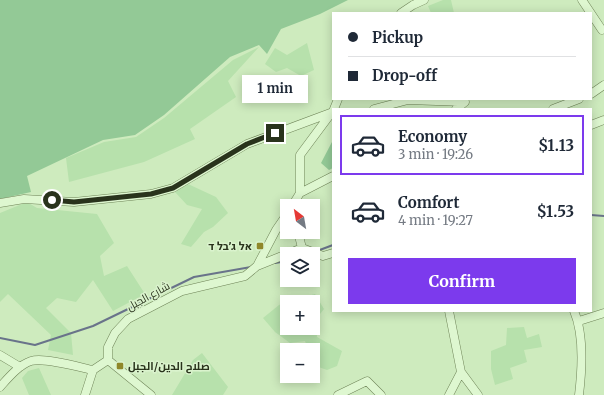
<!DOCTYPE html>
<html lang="en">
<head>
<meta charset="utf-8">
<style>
	:root { --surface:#fff; --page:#f6f6f7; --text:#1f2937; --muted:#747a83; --line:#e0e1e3; --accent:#7c3aed }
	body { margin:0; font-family:Merriweather,Cairo,Heebo,serif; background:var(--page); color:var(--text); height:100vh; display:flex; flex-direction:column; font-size:15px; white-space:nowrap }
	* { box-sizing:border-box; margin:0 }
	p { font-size:13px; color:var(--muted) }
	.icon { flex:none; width:22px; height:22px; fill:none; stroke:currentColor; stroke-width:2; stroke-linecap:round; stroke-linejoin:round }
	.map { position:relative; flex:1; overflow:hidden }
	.drawer { position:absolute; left:332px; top:108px; width:260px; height:204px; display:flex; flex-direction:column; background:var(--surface); border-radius:0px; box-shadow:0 2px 10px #0003 }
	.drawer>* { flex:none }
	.top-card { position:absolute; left:332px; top:12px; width:260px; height:88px; border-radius:0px; box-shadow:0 2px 10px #0003; display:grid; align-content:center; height:88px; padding:0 16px; background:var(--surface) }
	.needle { width:26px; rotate:329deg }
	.tools { position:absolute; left:280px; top:199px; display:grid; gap:8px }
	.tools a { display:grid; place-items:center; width:40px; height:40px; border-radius:0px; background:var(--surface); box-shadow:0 2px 10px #0003; font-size:20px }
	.end { position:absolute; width:18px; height:18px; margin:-9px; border:5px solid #29331c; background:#fff; box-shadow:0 0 0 2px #fff }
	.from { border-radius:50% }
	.bubble { position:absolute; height:28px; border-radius:0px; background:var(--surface); box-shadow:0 2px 10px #0003; font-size:13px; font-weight:700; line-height:28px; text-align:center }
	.top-card b { display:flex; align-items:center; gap:14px; height:38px; font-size:15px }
	.top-card b+b { border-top:1px solid var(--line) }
	.top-card i { width:10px; height:10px; background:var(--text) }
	ul { padding:7px 0 0; list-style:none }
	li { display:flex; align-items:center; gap:12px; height:60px; margin:0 8px 6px; padding:0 8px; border:2px solid transparent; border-radius:0px }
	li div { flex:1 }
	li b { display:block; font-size:15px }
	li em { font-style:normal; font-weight:700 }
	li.current { border-color:var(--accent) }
	li>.icon { width:36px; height:36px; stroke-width:1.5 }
	.action { display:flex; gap:8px; margin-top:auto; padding:8px 16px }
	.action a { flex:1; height:46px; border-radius:0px; background:var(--accent); color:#fff; font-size:16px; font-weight:700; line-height:46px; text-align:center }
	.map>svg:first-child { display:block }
	.farmland { fill:#b7e1ac }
	.green { fill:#93c996 }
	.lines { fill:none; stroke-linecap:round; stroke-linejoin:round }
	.stream { stroke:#69738a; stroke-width:2 }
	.minor-casing { stroke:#6e8357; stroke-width:9 }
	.minor { stroke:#def7d0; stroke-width:8 }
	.route { stroke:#29331c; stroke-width:5 }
	.poi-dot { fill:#8f882a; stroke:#daf3cd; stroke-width:1.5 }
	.labels { text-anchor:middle; stroke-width:3; stroke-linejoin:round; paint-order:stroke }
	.poi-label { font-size:11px; font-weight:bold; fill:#29331c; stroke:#daf3cd; text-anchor:end }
	.street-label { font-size:11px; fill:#29331c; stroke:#daf3cd }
</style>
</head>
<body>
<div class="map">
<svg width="604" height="395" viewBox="0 0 604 395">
	<rect width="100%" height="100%" fill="#ceebbe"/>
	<path class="farmland" d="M443 0H451L454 13H431L428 6Z
		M307 43 314 70 301 76 287 68 276 72 265 64 275 48 287 55Z
		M259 47 228 81 236 97 190 129 195 139 144 162 69 182 66 158 104 142 136 137 164 118 233 60Z
		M188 184 216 197 228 213 213 227 204 232 191 247 181 244 202 209 187 205 175 192Z
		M27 202 37 208 97 214 114 243 100 256 104 276 127 266 145 294 113 311 93 280 76 302 57 298 46 308 71 333 73 355 48 350 51 335 8 294 0 302V213Z
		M315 294 324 309 316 319 317 337 342 351 337 366 327 370 313 365V350H308L305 341 290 343 275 332 263 318 279 305 287 302V328H313V302H288Z
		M524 327 527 338 539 334 542 347 524 350 527 362 510 368 513 379 495 385 491 369V351L506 345 507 328Z
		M202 353 228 387 223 395H172L193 360Z
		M39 368 51 395H29L22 378 28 371Z"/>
	<path class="green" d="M0 0H348L320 14 281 29 267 54 259 45 230 57 164 115 135 135 103 140 27 176 31 192 0 199Z
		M333 140V168L329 170 321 163Z"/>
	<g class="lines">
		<path class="stream" d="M591 215 604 216
			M317 251 333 245
			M275 263 287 261
			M0 338 35 345 93 326 194 277 251 267"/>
		<defs>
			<path id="minor" d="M582 0 602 30
				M401 13 413 5 424 0
				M591 94 604 85
				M334 109 338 99
				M374 109 408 100 465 102 456 109
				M553 109 579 99
				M591 125 604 120
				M300 193 333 176
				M0 203 24 199 74 202 151 194 173 188 247 144 333 112
				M292 206 300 193V155L332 112
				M298 232 302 248 323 256 333 253
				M288 254 302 248
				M257 266 287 254
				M449 311 461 372 478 395
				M574 311C584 334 582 370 579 395
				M579 321 604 313
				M0 355 20 367
				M108 360 151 395
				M0 387C9 377 19 365 31 361 44 357 79 367 93 370L108 360V347L115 333 128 319 182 291 245 276 257 266 276 230 287 214
				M85 395 93 370
				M338 395 367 381 381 395
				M449 395 461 372"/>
		</defs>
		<use href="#minor" class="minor-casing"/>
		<use href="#minor" class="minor"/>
	</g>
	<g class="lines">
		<path class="route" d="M52 200 74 202 151 194 173 188 247 144 275 133"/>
	</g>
	<g class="poi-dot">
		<rect x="256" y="242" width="8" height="8" rx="2"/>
		<rect x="116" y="362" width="8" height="8" rx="2"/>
	</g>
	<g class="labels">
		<g class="poi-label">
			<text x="252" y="250">אל ג׳בל ד</text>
			<text x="128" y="370" text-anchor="start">صلاح الدين/الجبل</text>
		</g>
		<g class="street-label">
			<text transform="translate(148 296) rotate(-29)" y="4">شارع الجبل</text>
		</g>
	</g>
</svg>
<div class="tools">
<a><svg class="needle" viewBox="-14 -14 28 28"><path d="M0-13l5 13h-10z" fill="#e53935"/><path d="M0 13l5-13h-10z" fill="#747a83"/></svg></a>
<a><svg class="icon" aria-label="layers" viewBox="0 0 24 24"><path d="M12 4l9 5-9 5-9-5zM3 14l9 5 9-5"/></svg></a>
<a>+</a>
<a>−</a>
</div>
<i class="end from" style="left:52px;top:200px"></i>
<i class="end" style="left:275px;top:133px"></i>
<div class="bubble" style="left:242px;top:75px;width:66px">1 min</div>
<div class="top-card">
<b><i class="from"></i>Pickup</b>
<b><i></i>Drop-off</b>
</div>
<section class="drawer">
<ul>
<li class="current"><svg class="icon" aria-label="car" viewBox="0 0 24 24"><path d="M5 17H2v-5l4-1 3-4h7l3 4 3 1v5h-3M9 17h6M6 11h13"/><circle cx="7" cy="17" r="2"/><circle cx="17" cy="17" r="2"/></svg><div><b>Economy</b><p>3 min · 19:26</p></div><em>$1.13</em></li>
<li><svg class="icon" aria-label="car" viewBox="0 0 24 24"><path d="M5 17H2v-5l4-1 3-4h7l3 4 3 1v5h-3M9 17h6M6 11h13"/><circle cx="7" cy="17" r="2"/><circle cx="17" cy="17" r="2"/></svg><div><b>Comfort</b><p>4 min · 19:27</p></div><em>$1.53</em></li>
</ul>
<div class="action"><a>Confirm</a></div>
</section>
</div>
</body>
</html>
